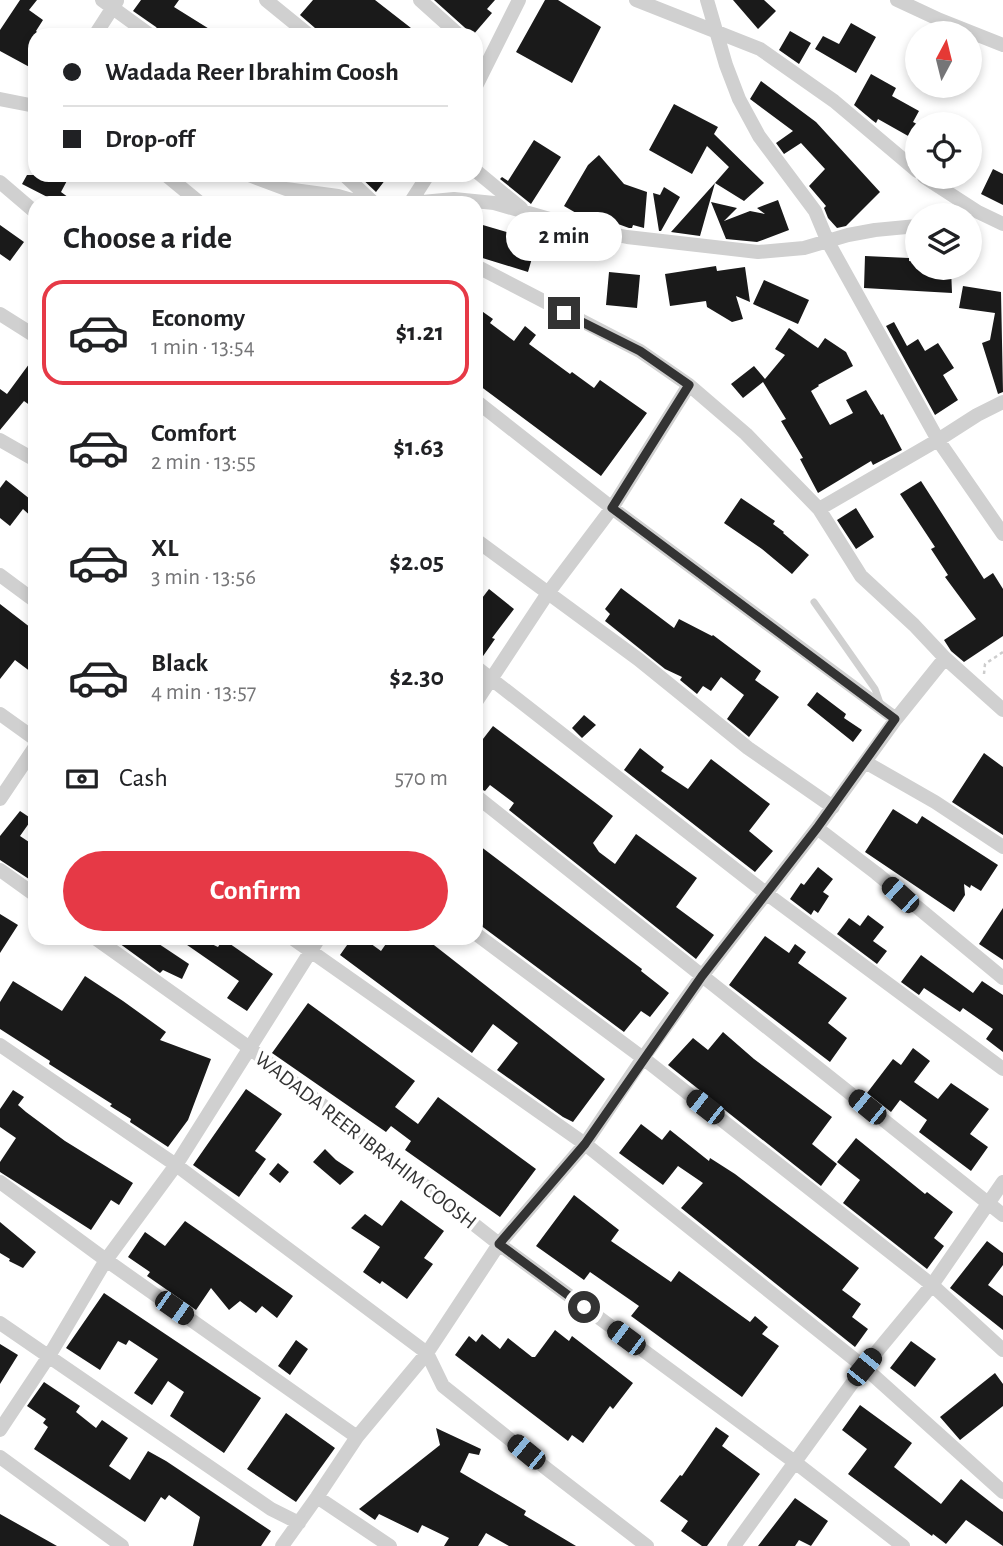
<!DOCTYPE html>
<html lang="en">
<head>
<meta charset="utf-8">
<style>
	:root { --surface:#fff; --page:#f6f6f6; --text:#202124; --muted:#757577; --line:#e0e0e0; --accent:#e63946 }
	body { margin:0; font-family:"Alegreya Sans",sans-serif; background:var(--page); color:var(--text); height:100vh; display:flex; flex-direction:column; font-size:26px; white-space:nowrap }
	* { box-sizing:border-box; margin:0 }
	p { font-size:23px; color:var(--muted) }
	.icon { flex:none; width:38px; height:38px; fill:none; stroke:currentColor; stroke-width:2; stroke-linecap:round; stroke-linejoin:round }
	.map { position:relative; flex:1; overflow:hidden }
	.sheet { position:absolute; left:28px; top:196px; width:455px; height:749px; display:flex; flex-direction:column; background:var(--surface); border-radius:21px; box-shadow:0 4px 10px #0003 }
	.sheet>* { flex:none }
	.banner { position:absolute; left:28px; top:28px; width:455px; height:154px; border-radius:21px; box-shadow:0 4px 10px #0003; display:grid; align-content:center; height:154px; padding:0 35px; background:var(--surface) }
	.needle { width:46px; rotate:7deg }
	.fabs { position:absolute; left:905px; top:21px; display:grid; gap:14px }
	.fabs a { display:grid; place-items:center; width:77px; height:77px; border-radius:50%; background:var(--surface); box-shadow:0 4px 10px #0003; font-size:35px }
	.end { position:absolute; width:32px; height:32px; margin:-16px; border:9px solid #333; background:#fff; box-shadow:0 0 0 4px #fff }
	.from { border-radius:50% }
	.bubble { position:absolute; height:49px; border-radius:24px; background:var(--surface); box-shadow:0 4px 10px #0003; font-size:23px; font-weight:700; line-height:49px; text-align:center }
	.car { position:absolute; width:21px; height:42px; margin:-21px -10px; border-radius:9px; box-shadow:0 0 5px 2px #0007; background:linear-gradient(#222 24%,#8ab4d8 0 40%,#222 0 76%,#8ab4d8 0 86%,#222 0) }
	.banner b { display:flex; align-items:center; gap:24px; height:66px; font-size:26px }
	.banner b+b { border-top:2px solid var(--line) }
	.banner i { width:18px; height:18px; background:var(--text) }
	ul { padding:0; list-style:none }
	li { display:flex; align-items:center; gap:21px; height:105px; margin:0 14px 10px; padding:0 21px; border:4px solid transparent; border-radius:21px }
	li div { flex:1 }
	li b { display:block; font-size:26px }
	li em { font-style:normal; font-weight:700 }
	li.active { border-color:var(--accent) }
	li>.icon { width:63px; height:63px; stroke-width:1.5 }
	h2 { padding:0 35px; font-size:32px; line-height:84px }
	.pay { display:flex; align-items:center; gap:18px; height:77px; padding:0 35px; font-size:26px }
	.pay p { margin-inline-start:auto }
	.action { display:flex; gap:14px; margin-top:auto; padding:14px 35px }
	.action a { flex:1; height:80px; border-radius:42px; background:var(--accent); color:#fff; font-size:28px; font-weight:700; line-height:80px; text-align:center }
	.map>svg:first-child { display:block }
	.building { fill:#1a1a1a }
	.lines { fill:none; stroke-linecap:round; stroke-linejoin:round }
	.path { stroke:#cdcdcd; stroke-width:2.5; stroke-dasharray:3.5 3.5; stroke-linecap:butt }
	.lane { stroke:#d0d0d0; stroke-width:7 }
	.street { stroke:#d0d0d0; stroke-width:14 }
	.route { stroke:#333; stroke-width:9 }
	.labels { text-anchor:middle; stroke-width:7; stroke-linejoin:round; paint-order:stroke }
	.street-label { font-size:21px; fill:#333; stroke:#fff }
</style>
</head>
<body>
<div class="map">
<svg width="1003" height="1546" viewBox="0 0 1003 1546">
	<rect width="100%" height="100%" fill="#fff"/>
	<path class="building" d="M20 0H37L29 10 43 20 36 31 38 33 35 35V70L0 51V30Z
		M141 0H179L174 7 219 35H162L156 27 133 11Z
		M313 0H375L420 35H318L315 28 300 15Z
		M434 0H495L487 9 492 13 473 35Z
		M545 0H558L601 27 572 83 516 52Z
		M733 0H764L776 11 758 29Z
		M851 23 876 37 856 73 815 49 823 36 839 44Z
		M790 31 811 43 799 64 779 50Z
		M871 74 896 88 892 96 919 111 913 122 917 124V141L878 119 876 123 872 120 854 105Z
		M761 81 816 122 880 192 846 226 837 228 828 218 824 208 826 206 809 186 825 169 801 143 784 154 776 143 793 131 750 99Z
		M674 104 718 127 714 134 764 183 744 201 715 183 729 167 707 146 692 174 649 150Z
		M534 140 561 157 531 204 500 179 502 177 508 181Z
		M599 155 624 184 647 192 644 228 633 225 632 228H629L585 212 583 217 564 206 588 165Z
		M993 169 1003 174V205L981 194Z
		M27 175H70L61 192 76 203H59L22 184Z
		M358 175H389L376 192Z
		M715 183 700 236 671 232Z
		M664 187 680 197 661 231H659L653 193 660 195Z
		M778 200 789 230 757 242 726 239 711 202 737 208 724 221 750 211 765 214 757 208Z
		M476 223 537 241 528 272 476 256Z
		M0 225 24 242 10 261 0 254Z
		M865 256 909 258V261L917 262V268H951L952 293 864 288Z
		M716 266 717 271 745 267 750 302 736 296 743 319 732 322 707 307 706 301 670 306 665 274Z
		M609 272 640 275 637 308 606 305Z
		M764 280 809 300 798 324 753 304Z
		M963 286 1001 292 1003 392 998 394 982 343 990 340 995 313 959 308Z
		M476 307 493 319 490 323 514 341 525 326 536 335 529 344 570 374 572 372 594 388 600 380 647 413 601 476 476 383Z
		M894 322 907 346 918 339 925 351 938 343 954 368 943 375 958 400 935 415 886 326Z
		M789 328 818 348 825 338 846 352 853 366 818 385 819 386 811 391 830 425 853 413 846 400 866 390 881 415 883 414 902 450 873 465 871 461 818 493 800 459 803 458 781 421 786 419 763 382 743 398 731 384 754 366 765 379 785 355 775 349Z
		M35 356V409L24 401 0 430V389L7 394Z
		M6 480 35 503V520L23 509 10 526 0 518V488Z
		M921 481 984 579 993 573 1003 589V636L964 662 951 651 944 640 976 619 945 577 948 575 931 549 935 547 900 494Z
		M741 498 775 521 773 524 784 532 783 533 809 555 792 574 762 549 724 523Z
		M856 508 874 537 856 549 837 520Z
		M621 588 674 628 679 619 712 636 713 635 761 671 755 680 779 697 749 737 727 719 744 695 721 677 711 691 703 686 697 694 680 680 682 677 665 669 605 621 610 614 605 609Z
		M489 589 514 609 492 638 495 639 481 659 476 658V606Z
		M0 604 35 631V675L15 660 0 679Z
		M817 692 846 714 844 718 862 730 853 742 807 705Z
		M584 715 596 725 582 738 572 728Z
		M493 726 613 816 593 843 599 852 615 864 636 834 697 878 676 907 714 935 696 959 509 810 514 803 490 785 485 791 476 787V748Z
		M640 748 664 767 661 771 688 789 711 759 770 804 749 831 773 851 755 872 624 770Z
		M984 753 1003 767V835L952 802Z
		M893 809 917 824 922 816 998 865 981 891 971 885 970 888 964 884 965 895 954 912 865 852Z
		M20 811 32 819 20 836 35 846V883L0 860V836Z
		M476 843 642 969 641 971 669 993 650 1017 641 1011 624 1032 476 922Z
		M818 867 833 879 823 892 829 896 818 913 814 910 811 915 790 899 801 883 804 885Z
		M1003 908V960L979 944Z
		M0 914 18 925 0 953Z
		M868 915 884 927 873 941 887 951 877 964 837 934 849 918 860 926Z
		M765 936 789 953 795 944 806 952 798 963 847 998 828 1023 847 1038 830 1062 729 985Z
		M112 938H150L189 964 182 979 163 970 160 973Z
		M177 938H199L218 947 223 939 273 974 247 1011 227 998 239 981Z
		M352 938H363L381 951 390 938H425L605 1079 573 1122 563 1117 497 1070 518 1043 493 1024 472 1053 340 955Z
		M921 955 973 993 982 981 1003 995V1052L986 1039 993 1029 963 1008 960 1012 924 988 919 995 901 982Z
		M85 976 123 1001 166 1032 160 1040 211 1059 188 1120 168 1147 130 1122 131 1119 110 1106 112 1104 49 1064 50 1061 0 1029V1002L13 981 62 1011Z
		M308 1003 415 1081 395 1107 418 1124 438 1097 536 1169 500 1217 405 1150 411 1141 391 1126 386 1132 272 1053Z
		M723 1032 754 1059 832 1117 812 1144 837 1164 821 1186 668 1065 693 1038 708 1050Z
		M913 1048 930 1061 914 1082 938 1099 951 1083 989 1109 970 1134 988 1147 971 1171 919 1132 927 1120 900 1100 891 1112 867 1093 893 1059 901 1065Z
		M246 1089 282 1114 255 1151 266 1159 239 1197 193 1165Z
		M13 1090 24 1097 18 1105 26 1112 65 1141 133 1183 119 1205 111 1200 91 1230 0 1172V1162L16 1138 0 1127V1109Z
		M641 1124 662 1140 670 1130 709 1161 710 1158 735 1174 859 1268 842 1290 861 1304 852 1317 868 1329 855 1347 681 1208 703 1183 678 1166 663 1185 619 1153Z
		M856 1138 925 1194 927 1192 953 1212 934 1238 944 1246 927 1269 843 1203 860 1180 837 1162Z
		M325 1149 336 1160 354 1172 340 1185 313 1162Z
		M278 1163 289 1172 280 1183 269 1174Z
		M574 1195 619 1230 611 1241 671 1282 679 1271 750 1322 755 1316 768 1327 762 1334 779 1346 742 1397 631 1316 639 1306 590 1272 584 1280 536 1246Z
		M401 1200 444 1231 424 1258 433 1264 407 1299 382 1281 380 1284 363 1272 380 1247 351 1228 365 1214 382 1226Z
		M185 1221 293 1296 277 1318 262 1306 256 1313 240 1301 229 1310 211 1288 196 1310 147 1276 150 1272 128 1257 145 1232 165 1246Z
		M0 1222 36 1252 23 1268 9 1261 10 1259 0 1253Z
		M987 1241 1003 1253V1265L988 1285 1003 1296V1330L950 1288Z
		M104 1293 261 1398 224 1453 170 1416 184 1392 168 1381 152 1405 134 1393 158 1359 129 1340 126 1345 118 1341 100 1370 66 1348Z
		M555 1330 569 1341 572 1336 633 1383 613 1409 610 1406 583 1443 572 1435 568 1441 455 1355 469 1336 476 1342 482 1334 500 1349 508 1338 532 1357H535Z
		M296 1340 308 1349 290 1375 278 1366Z
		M911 1341 936 1359 915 1387 890 1368Z
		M0 1344 18 1355 0 1384Z
		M995 1373 1003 1384V1406L960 1440 940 1417Z
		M44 1382 80 1406 76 1412 96 1428 102 1420 128 1438 109 1466 130 1480 148 1451 166 1461 271 1531 261 1546H193L200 1517 169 1495 165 1500 161 1497 145 1522 34 1449 48 1427 43 1423 46 1419 27 1406Z
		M860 1405 912 1443 894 1467 941 1504 961 1479 1003 1512V1546L966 1520 946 1544 933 1534 932 1536 848 1474 867 1449 842 1430Z
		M286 1413 335 1448 296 1502 247 1469Z
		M716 1427 729 1436 722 1446 760 1474 707 1546H702L681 1531 688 1521 660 1501 680 1475 682 1476Z
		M436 1428 481 1449 479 1455 469 1453 460 1472 526 1511 524 1515 576 1546H509L486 1533 478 1546H444L449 1538 422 1525 418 1533 379 1514 375 1520 359 1509 440 1445Z
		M795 1498 828 1521 811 1546 799 1540 795 1546H758Z
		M0 1514 57 1546H0Z"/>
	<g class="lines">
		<path class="path" d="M984 674 985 664 1003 652"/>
		<path class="lane" d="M814 602 875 689 880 703"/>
		<path class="street" d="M102 0 150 35
			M266 0 309 35
			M420 0 459 35
			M636 0 760 49 834 101 917 171
			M707 0 726 65 739 99 759 136 815 211 828 242 938 440 1003 534
			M897 0 940 20 1003 45
			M95 35 117 1
			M476 86 519 0
			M0 99 35 106
			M476 171 521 208
			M166 175 200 203
			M249 175 286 189 338 196 362 203
			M344 175 374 203
			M924 177 978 212 1003 224
			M0 182 35 212
			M410 203 428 175
			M412 203 454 199 494 203 581 228 627 237 758 252 804 248 848 235 875 230 917 226
			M476 266 640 351 689 385 746 434 819 509 861 576 914 625 945 658 1003 710
			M0 314 35 336
			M476 401 612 508 896 719
			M0 440 35 460
			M819 509 938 440 977 415 1003 402
			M476 540 638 659 748 748 833 807
			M0 575 35 601
			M476 667 767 894 1003 1069
			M476 702 548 593 612 508 689 385
			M0 714 35 739
			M865 762 935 802 1003 847
			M476 796 1003 1215
			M0 799 35 747
			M817 828 876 873 1003 978
			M0 870 35 895
			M476 934 643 1058 932 1285 1003 1350
			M95 938 251 1049 499 1244 796 1463 903 1546
			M292 938 585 1144 864 1367 1003 1492
			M0 1045 176 1165 427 1353 443 1386 547 1469 647 1546
			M0 1182 106 1260 357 1437
			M0 1323 271 1509 299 1523
			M0 1430 49 1356 106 1260 176 1165 319 938
			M0 1457 122 1546
			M317 1497 390 1546
			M282 1546 317 1497 357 1437 427 1353 499 1244 585 1144 643 1058 702 976 817 828 896 719 945 658
			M734 1546 864 1367 932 1285 1003 1182"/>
	</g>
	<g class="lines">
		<path class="route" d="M564 313 640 351 689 385 612 508 895 719 817 828 702 976 585 1144 499 1244 584 1307"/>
	</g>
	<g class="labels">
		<g class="street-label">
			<text transform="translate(366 1140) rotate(38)" y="7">WADADA REER IBRAHIM COOSH</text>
		</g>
	</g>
</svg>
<div class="fabs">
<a><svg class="needle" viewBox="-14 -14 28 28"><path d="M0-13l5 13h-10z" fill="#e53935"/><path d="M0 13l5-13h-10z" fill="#757577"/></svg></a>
<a><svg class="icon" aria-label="locate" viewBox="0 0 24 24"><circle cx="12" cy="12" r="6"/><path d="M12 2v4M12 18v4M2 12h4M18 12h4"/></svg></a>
<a><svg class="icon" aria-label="layers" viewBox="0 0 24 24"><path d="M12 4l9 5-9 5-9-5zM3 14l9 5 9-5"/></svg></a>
</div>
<i class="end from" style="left:584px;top:1307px"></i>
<i class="end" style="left:564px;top:313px"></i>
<div class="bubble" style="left:506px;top:212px;width:116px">2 min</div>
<i class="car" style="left:900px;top:895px;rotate:312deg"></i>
<i class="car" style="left:705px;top:1107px;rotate:308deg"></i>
<i class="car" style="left:867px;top:1107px;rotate:309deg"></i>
<i class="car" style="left:174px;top:1308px;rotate:125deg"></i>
<i class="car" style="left:626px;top:1338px;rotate:307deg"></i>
<i class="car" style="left:864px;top:1367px;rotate:39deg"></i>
<i class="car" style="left:526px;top:1452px;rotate:309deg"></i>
<div class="banner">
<b><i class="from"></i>Wadada Reer Ibrahim Coosh</b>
<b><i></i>Drop-off</b>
</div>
<section class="sheet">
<h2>Choose a ride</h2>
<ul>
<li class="active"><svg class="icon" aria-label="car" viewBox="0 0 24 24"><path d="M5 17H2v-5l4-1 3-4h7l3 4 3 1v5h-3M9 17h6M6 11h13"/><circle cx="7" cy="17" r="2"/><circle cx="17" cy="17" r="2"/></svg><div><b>Economy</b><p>1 min · 13:54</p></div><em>$1.21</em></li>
<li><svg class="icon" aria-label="car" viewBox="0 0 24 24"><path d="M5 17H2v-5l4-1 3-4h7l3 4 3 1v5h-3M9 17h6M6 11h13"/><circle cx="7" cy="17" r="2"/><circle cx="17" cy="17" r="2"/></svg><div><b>Comfort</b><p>2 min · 13:55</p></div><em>$1.63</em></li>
<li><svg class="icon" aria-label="car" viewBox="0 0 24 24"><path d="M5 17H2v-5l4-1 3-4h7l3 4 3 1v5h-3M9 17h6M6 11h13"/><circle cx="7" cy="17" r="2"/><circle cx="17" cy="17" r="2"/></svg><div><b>XL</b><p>3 min · 13:56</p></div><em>$2.05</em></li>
<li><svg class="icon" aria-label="car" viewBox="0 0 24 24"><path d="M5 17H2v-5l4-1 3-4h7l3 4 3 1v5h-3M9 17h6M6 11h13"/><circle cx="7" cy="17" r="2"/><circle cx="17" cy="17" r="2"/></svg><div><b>Black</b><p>4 min · 13:57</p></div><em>$2.30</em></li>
</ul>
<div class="pay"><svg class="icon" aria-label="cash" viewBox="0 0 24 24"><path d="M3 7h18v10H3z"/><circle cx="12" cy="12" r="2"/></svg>Cash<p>570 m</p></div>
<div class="action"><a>Confirm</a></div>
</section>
</div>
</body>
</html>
